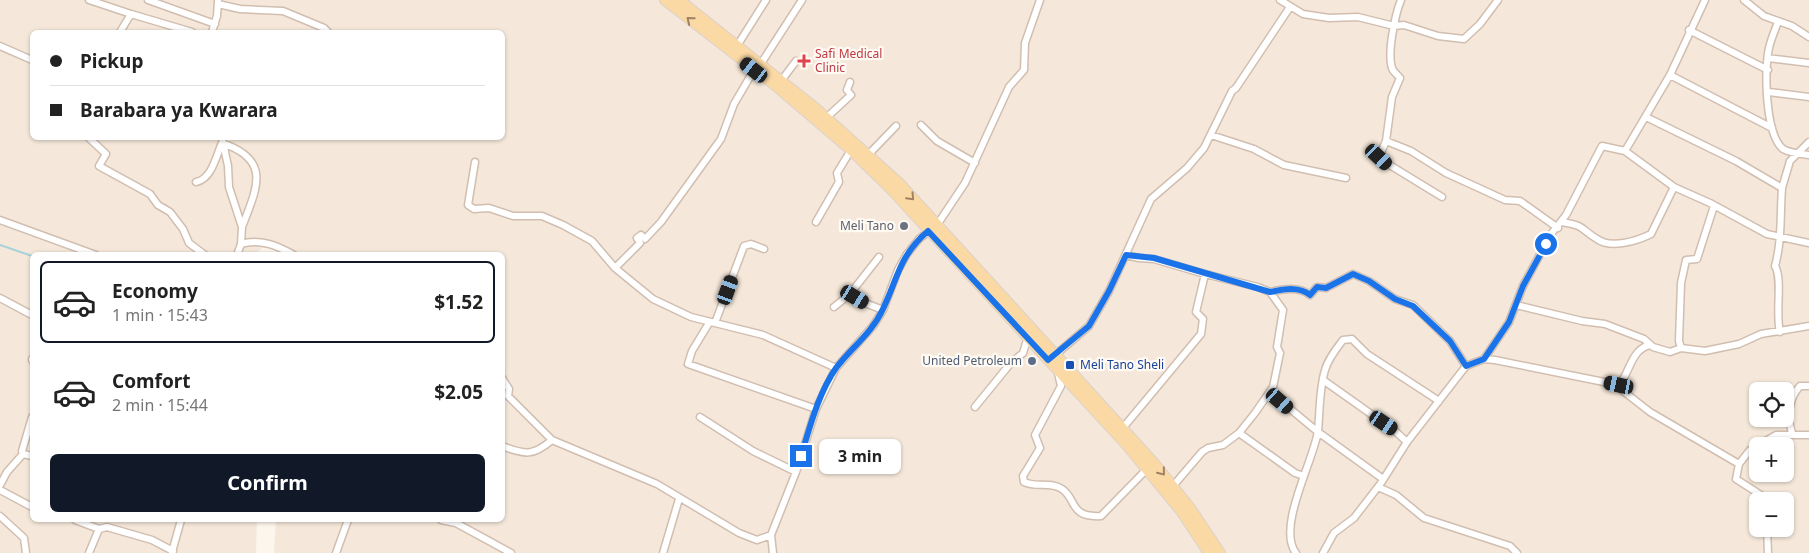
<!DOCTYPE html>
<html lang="en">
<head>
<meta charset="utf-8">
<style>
	:root { --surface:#fff; --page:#f6f6f6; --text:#222; --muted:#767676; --line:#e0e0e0; --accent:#111827 }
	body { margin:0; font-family:"Noto Sans",sans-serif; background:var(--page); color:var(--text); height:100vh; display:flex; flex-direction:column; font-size:19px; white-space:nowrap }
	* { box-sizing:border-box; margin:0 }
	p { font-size:16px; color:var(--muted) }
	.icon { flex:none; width:28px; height:28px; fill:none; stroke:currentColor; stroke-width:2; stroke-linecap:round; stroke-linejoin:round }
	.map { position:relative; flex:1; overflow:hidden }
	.drawer { position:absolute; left:30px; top:252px; width:475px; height:270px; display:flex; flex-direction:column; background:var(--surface); border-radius:8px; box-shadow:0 1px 4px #0004 }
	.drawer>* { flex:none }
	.banner { position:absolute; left:30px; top:30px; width:475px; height:110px; border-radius:8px; box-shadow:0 1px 4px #0004; display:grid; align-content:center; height:110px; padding:0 20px; background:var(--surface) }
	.buttons { position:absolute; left:1749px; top:382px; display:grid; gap:10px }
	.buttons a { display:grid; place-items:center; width:45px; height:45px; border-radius:8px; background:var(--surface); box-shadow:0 1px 4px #0004; font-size:25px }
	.end { position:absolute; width:22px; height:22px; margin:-11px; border:6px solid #1a73e8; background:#fff; box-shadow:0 0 0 2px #fff }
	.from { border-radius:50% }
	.bubble { position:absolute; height:35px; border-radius:8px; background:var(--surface); box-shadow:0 1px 4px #0004; font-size:16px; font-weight:700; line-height:35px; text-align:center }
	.car { position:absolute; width:15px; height:30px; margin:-15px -8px; border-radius:6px; box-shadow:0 0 4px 1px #0007; background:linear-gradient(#222 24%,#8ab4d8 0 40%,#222 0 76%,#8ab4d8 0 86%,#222 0) }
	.banner b { display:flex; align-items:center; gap:18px; height:48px; font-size:19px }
	.banner b+b { border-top:1px solid var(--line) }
	.banner i { width:12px; height:12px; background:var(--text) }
	ul { padding:9px 0 0; list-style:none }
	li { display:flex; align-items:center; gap:15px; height:82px; margin:0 10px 8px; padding:0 10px; border:2px solid transparent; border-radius:8px }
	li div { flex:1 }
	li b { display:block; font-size:19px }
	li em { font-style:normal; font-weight:700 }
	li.current { border-color:var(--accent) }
	li>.icon { width:45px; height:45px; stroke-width:1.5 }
	.button { display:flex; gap:10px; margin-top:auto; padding:10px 20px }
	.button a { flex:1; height:58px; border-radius:8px; background:var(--accent); color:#fff; font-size:20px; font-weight:700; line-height:58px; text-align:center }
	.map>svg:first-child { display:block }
	.residential { fill:#f5e8da; fill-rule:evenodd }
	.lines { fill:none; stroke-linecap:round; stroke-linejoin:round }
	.stream { stroke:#a5d3da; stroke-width:2 }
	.street-casing { stroke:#d1beb0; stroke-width:9 }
	.primary-casing { stroke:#dad1cd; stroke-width:12 }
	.street { stroke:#fff; stroke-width:6 }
	.primary { stroke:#fbd9a5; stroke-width:10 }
	.oneway { stroke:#a18267 }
	.route { stroke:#1a73e8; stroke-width:6 }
	.health-dot { fill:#e0444e; stroke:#fffaf3; stroke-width:2 }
	.worship-dot { fill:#6b7280; stroke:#fffaf3; stroke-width:2 }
	.service-dot { fill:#5c6f8a; stroke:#fffaf3; stroke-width:2 }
	.transit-dot { fill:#1a4fb4; stroke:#fffaf3; stroke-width:2 }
	.labels { text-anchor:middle; stroke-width:4.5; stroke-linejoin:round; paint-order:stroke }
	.health-label { font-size:12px; fill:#be3a42; stroke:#fffaf3; text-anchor:start }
	.worship-label { font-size:12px; fill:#5b616d; stroke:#fffaf3; text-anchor:end }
	.service-label { font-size:12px; fill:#4e5e75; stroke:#fffaf3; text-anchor:end }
	.transit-label { font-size:12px; fill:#164399; stroke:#fffaf3; text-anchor:start }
</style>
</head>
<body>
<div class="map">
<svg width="1809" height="553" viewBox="0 0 1809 553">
	<rect width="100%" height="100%" fill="#fdf6ec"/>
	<path class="residential" d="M0 0H1809V553H274L276 520H502V255H288L267 244 254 255H32V520H257L256 553H0ZM32 32H502V138H32ZM1758 391H1785V419H1758ZM1758 446H1785V474H1758ZM1758 501H1785V529H1758Z"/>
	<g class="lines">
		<path class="stream" d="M0 245 32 256"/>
		<defs>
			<path id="street" d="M89 0 131 14
				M148 0 215 24
				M1280 0 1303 14 1329 18 1358 17 1394 26 1404 25 1438 36 1464 39 1480 24 1498 0
				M1401 0C1395 15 1387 53 1392 68 1393 72 1397 74 1400 78L1392 97 1386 141 1379 157 1388 164 1442 197
				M1744 0 1764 16 1792 26 1809 37
				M218 4 240 9 283 11 324 28 328 32
				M1778 22C1775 30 1771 39 1769 48 1764 69 1765 134 1783 149 1789 153 1802 154 1809 155
				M1689 30 1768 70
				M120 32 131 14 192 32
				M212 32 217 16 218 1
				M0 46 32 60
				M737 46 766 0
				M1768 58 1809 63
				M1670 75 1772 128
				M781 81 796 61
				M1769 92 1809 97
				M1646 117 1736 161 1782 188C1780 215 1782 241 1775 266 1783 279 1775 314 1780 332
				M826 118 851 95 847 90 850 82
				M921 125 937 141 975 163
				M1211 135 1254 149 1284 165 1346 178
				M89 138 106 154 99 166 150 194 158 205 170 212 183 229 189 243 205 255
				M222 138 228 166 229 187 242 227 241 244 237 255
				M1386 141 1411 151 1446 173 1505 200 1520 201 1558 228
				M1625 151 1670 75 1705 0
				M868 155 896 126
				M475 162 468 205 474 209 489 208 513 216H542L563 225 592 241 615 268 653 299 691 317 763 335 836 368
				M196 182C212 179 216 156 222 143 272 160 257 188 242 227
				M1782 188 1790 161 1809 142
				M0 220 96 255
				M816 222 839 182 837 173 851 150
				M1562 222C1586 226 1579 228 1597 239 1611 249 1637 241 1651 234L1674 187
				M241 244C260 238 278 246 294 255
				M1126 255 1139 258 1154 259 1205 274 1258 287 1270 292 1283 310 1277 347 1280 353 1273 387 1255 413 1239 433 1223 445 1208 448 1202 452 1173 486
				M615 268 640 243 637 238 641 235 645 239 661 222 721 139 734 104 754 70 760 65 802 0
				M1270 292C1283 289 1299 286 1310 295L1317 287 1326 288 1353 274 1369 281 1395 299 1413 305 1450 341 1466 366
				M850 294 865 303 883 310
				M0 298 32 315
				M1516 305 1582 321 1605 324 1644 339 1653 347 1670 352 1681 348 1705 351 1739 344 1761 334 1809 326
				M834 307 850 294 879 257
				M709 323 692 351 688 364 816 409
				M715 323 744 246 751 244 764 249
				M1681 348 1679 341 1681 283 1686 260 1697 259 1714 206
				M1054 356 1089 326 1109 291 1151 199 1187 168 1204 148 1232 91 1236 88 1290 7
				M32 359V360
				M1484 359 1509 322 1523 286 1551 234 1566 215 1602 146 1625 151 1674 187 1710 203 1767 234 1809 243
				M1058 373 1061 386 1035 435 1040 448 1023 476 1024 482C1036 488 1050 481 1062 489 1077 499 1069 518 1101 516L1147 469
				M502 378 509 389 508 396 552 440
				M1323 380 1395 431 1407 442
				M1619 385C1630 373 1631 349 1650 345
				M1271 393 1318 432 1383 479
				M975 407 1010 364 1023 353 1028 337
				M700 417 753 451 796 472
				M1122 429 1201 334 1203 319 1196 312 1205 274
				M1239 433 1295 473 1304 476
				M1792 433C1787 418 1788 399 1800 386H1809
				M502 446C526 455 533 456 552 440L657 484 739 533 757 540 771 535
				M23 454 32 456
				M1739 464 1750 450 1776 435H1809
				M0 485 7 472 23 454 22 451 32 417
				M1378 487 1396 495 1424 518 1510 546 1517 553
				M0 490 32 507
				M0 516 24 538 26 553
				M75 520 99 529 107 527 152 540 173 551
				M441 520 456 523 511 553
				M1767 529 1768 553
				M172 552 181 520
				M89 553 99 529
				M336 553 348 520
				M663 553 679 499
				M773 553 771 535 796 472 816 409 836 368 873 326 883 310 898 270 907 254 919 239 937 225 965 183 1009 87 1024 70 1025 43 1040 0
				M1296 553C1276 528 1314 460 1318 431 1320 411 1319 390 1325 370 1328 359 1336 349 1343 340L1352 339 1367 354 1439 401
				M1323 553 1334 533 1354 518 1381 483 1407 442 1466 366 1484 359 1495 360 1619 385 1623 391 1650 412 1739 464 1736 479 1764 497 1766 501"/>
			<path id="primary" d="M665 0 775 85 851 150 892 190 1126 444 1182 512 1209 553
				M679 0 814 107 899 183 1153 462 1190 508 1220 553"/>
		</defs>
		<use href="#street" class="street-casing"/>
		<use href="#primary" class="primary-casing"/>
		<use href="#street" class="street"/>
		<use href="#primary" class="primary"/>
	</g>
	<defs><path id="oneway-chevron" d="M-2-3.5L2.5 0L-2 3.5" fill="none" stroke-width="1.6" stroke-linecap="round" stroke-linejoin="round" transform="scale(1.25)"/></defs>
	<g class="oneway">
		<use href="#oneway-chevron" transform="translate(690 20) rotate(-141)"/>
		<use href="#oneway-chevron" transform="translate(911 197) rotate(47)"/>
		<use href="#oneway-chevron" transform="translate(1162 472) rotate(51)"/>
	</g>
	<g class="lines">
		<path class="route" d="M801 456C810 427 818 394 836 368 851 348 872 333 883 309 898 278 899 256 928 231L1048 360 1089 326 1109 291 1126 255 1154 258 1270 292C1283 289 1299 286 1310 295L1317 287 1326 288 1353 274 1369 281 1395 299 1413 306 1450 341 1466 366 1484 359 1509 322 1523 286 1546 244"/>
	</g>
	<path class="health-dot" d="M801.5 53.5h5v5h5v5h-5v5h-5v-5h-5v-5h5z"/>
	<circle class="worship-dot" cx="904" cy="226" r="5"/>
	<circle class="service-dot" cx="1032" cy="361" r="5"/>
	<rect class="transit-dot" x="1065" y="360" width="10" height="10" rx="2.5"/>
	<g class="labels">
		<g class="health-label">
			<text x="815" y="58">Safi Medical<tspan x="815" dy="14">Clinic</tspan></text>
		</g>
		<g class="worship-label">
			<text x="894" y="230">Meli Tano</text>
		</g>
		<g class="service-label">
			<text x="1022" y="365">United Petroleum</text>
		</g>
		<g class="transit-label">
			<text x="1080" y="369">Meli Tano Sheli</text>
		</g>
	</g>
</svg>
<div class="buttons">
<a><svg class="icon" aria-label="locate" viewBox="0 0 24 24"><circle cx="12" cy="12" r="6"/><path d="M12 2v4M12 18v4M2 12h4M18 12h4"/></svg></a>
<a>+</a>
<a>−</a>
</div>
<i class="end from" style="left:1546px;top:244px"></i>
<i class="end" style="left:801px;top:456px"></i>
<div class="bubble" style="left:819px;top:439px;width:82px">3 min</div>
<i class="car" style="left:754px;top:70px;rotate:308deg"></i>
<i class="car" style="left:1379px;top:157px;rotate:133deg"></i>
<i class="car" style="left:728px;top:290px;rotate:20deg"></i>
<i class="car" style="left:855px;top:297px;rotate:121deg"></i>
<i class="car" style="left:1619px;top:385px;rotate:282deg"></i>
<i class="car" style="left:1280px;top:401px;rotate:131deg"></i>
<i class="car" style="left:1384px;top:423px;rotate:124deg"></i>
<div class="banner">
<b><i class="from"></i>Pickup</b>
<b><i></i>Barabara ya Kwarara</b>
</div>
<section class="drawer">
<ul>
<li class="current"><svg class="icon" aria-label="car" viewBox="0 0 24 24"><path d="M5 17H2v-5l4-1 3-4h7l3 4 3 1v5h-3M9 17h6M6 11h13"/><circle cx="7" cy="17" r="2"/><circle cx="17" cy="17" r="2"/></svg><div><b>Economy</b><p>1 min · 15:43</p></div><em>$1.52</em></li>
<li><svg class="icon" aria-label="car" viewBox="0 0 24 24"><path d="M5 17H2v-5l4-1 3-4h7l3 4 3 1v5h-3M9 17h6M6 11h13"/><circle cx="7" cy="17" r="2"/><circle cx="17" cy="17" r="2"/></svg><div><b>Comfort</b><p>2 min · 15:44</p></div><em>$2.05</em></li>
</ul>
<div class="button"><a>Confirm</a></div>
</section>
</div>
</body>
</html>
